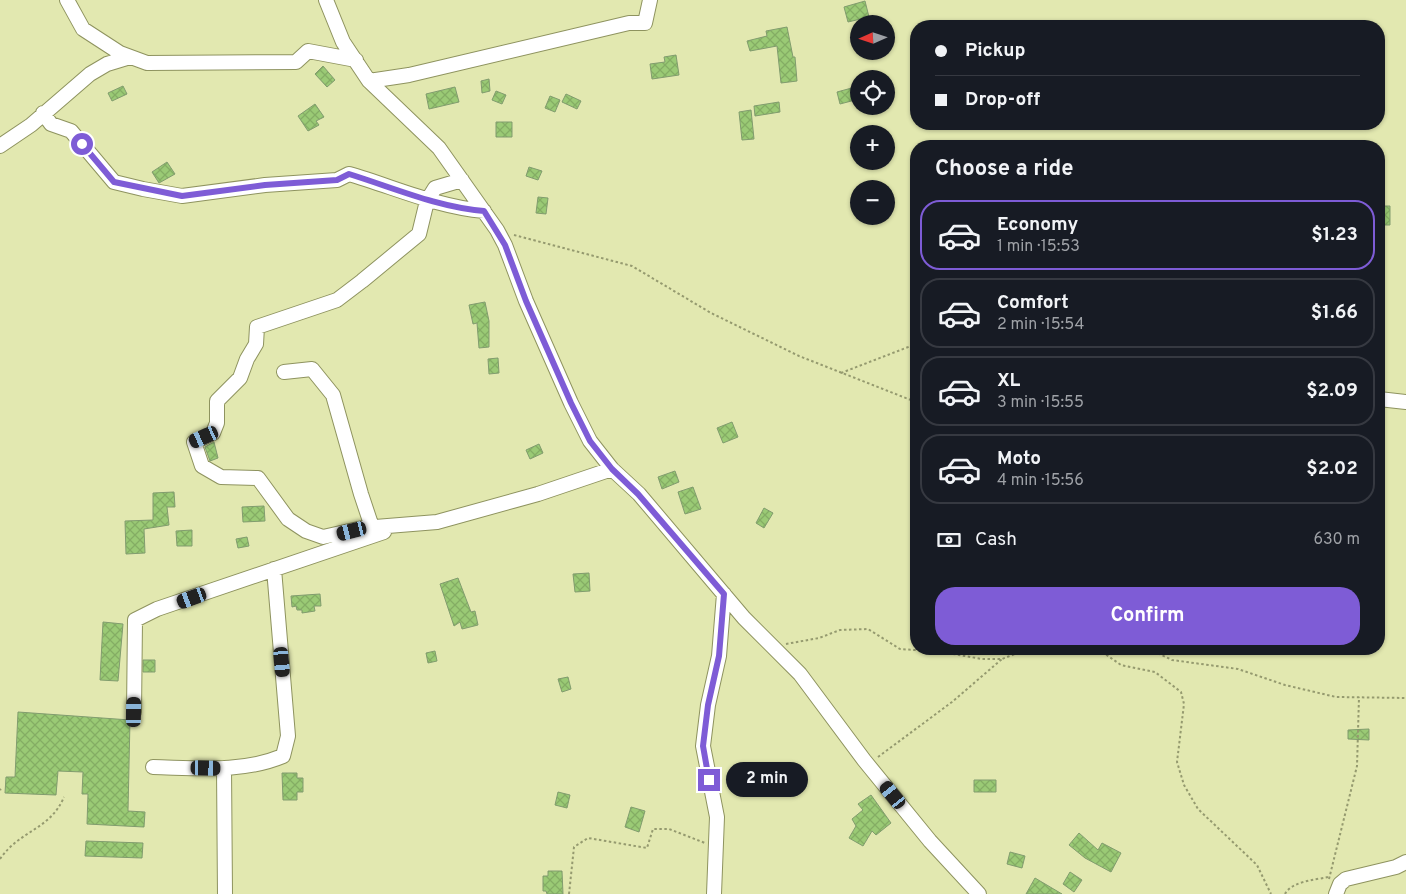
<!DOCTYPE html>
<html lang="en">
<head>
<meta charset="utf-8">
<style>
	:root { --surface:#171b24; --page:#242831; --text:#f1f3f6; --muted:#9ea1a6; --line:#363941; --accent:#7e5cd6 }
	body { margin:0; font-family:Overpass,sans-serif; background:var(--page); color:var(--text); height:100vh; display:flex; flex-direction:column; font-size:19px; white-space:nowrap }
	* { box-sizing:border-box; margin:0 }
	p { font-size:16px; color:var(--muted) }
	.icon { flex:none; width:28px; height:28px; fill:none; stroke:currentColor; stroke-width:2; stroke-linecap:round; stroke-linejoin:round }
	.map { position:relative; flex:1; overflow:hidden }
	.details { position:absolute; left:910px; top:140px; width:475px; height:515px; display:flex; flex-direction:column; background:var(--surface); border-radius:20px; box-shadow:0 1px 4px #0004 }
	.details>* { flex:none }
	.hud { position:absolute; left:910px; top:20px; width:475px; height:110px; border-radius:20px; box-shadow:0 1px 4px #0004; display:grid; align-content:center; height:110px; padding:0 25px; background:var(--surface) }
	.needle { width:32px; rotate:267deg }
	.buttons { position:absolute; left:850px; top:15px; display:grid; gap:10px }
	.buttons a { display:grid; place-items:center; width:45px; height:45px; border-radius:50%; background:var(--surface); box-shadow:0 1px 4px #0004; font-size:25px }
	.end { position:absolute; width:22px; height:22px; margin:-11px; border:6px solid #7e5cd6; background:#fff; box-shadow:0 0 0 2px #fff }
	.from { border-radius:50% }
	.bubble { position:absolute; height:35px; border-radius:18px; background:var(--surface); box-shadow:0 1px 4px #0004; font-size:16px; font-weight:700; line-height:35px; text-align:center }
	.car { position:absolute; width:15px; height:30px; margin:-15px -8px; border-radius:6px; box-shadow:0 0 4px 1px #0007; background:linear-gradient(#222 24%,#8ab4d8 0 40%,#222 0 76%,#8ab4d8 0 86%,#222 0) }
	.hud b { display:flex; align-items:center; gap:18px; height:48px; font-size:19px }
	.hud b+b { border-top:1px solid var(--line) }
	.hud i { width:12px; height:12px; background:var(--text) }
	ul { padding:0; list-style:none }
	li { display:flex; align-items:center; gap:15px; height:70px; margin:0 10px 8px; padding:0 15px; border:2px solid var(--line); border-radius:20px }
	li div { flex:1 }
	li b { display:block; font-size:19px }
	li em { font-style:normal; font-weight:700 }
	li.selected { border-color:var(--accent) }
	li>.icon { width:45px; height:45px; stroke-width:1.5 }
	h2 { padding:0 25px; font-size:22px; line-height:60px }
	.pay { display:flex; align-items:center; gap:12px; height:55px; padding:0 25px; font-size:19px }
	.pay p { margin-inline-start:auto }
	.button { display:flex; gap:10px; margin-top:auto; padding:10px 25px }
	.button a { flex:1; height:58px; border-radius:20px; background:var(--accent); color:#fff; font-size:20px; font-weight:700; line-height:58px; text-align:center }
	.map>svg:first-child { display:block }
	.building { fill:url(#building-cross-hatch); stroke:#819c6e }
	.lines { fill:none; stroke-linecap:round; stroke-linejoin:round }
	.minor-casing { stroke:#8e935f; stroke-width:16 }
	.path { stroke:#959a6f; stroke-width:2; stroke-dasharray:2.5 2.5; stroke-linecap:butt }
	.minor { stroke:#fff; stroke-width:14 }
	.route { stroke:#7e5cd6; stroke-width:6 }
</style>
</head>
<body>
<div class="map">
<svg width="1406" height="894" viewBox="0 0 1406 894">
	<defs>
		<pattern id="building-cross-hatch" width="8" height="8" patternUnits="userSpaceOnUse" patternTransform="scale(1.25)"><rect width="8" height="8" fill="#9aca75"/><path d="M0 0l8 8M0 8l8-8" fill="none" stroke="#84ad64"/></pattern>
	</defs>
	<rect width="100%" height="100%" fill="#e2e8b0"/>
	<path class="building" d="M865 1 869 17 848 22 844 7Z
		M787 27 793 57H795L797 81 781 83 777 46 750 51 747 41 767 36 766 31Z
		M676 55 679 75 652 79 650 64 665 62 664 57Z
		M323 66 335 80 327 87 315 74Z
		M489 79 490 91 482 93 481 81Z
		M123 86 127 94 112 101 108 93Z
		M859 86V99L840 104 837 92Z
		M455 87 459 102 429 109 426 94Z
		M496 91 506 95 502 104 492 100Z
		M566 94 581 101 577 109 562 102Z
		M550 96 560 100 555 112 545 108Z
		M779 102 780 112 755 116 754 106Z
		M315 104 324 117 316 121 319 125 308 131 298 116Z
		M751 110 754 139 742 140 739 112Z
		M496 122H512V137H496Z
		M167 162 175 174 159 183 152 172Z
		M529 167 542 171 538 180 526 176Z
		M538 197 548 198 546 214 536 213Z
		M1379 206H1390V225H1379Z
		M485 302 489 321V347L479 348 477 323 473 324 469 305Z
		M498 358 499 373 489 374 488 359Z
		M732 422 738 437 723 443 717 428Z
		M214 442 218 458 210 461 205 447Z
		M539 444 543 453 530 459 526 450Z
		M675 471 679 482 662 489 658 477Z
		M693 487 701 509 685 514 678 492Z
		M174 492 175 507H167L169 525 144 529 145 553 126 554 125 521 153 520V493Z
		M264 506 265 521 243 522 242 507Z
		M764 508 773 513 764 528 756 523Z
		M192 530V546H177L176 531Z
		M247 537 249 546 238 548 236 539Z
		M589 573 590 591 575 592 573 574Z
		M458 578 471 612 475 611 478 625 462 629 460 622 454 626 440 584Z
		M320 594 321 606H314L315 611 302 613V610H297L296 606 292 607 291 596Z
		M103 622 123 624 118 681 100 680Z
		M435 651 437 661 428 663 426 653Z
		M143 660H155V672H143Z
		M568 677 571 689 562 692 558 679Z
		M18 712 130 720 128 811 145 812 144 827 87 824 88 794H82L83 772 58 771 56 795 5 793 6 777H15Z
		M1369 729V740L1348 739V730Z
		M282 773H297V778H303V792H297V800H283Z
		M974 780H996V792H974Z
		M558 792 570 795 567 808 555 805Z
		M871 795 891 823 876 835 872 831 863 846 849 838 856 826 852 819 863 810 858 804Z
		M631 807 645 811 639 832 625 827Z
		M1079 833 1098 850 1102 843 1121 853 1111 872 1085 858 1069 845Z
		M86 841 143 843 142 858 85 856Z
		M1010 852 1025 856 1022 868 1007 864Z
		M548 871H562L563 894H547L546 891H543V876H548Z
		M1070 872 1082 880 1074 892 1063 884Z
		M1035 878 1062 894H1026Z"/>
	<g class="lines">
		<defs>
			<path id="minor" d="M67 0 83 29 120 53 147 63 296 62 308 51 356 60
				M326 0 343 42 369 81 439 148 497 230 505 245 526 301 571 403 590 441 612 469 639 494 744 618 800 674 864 760 930 841 979 894
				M369 81 409 75 629 23H645L650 0
				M43 113 51 124 71 131 114 182 143 189 182 196 265 185 337 180 349 174C394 187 437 207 484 211
				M0 146 31 125 90 74 107 64 130 57
				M462 180 435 188 427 201 419 234 362 281 337 300 257 327 256 344 247 359 240 378 217 401V423L213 433 194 442 202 466 221 477 258 478 288 519 306 531 323 537 363 528 437 522 538 494 612 469
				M284 372 312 369 333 395 361 494 372 527
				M1379 399 1406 402
				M134 712 135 620 157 609 384 532
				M153 767C197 768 242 773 283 756L288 736 274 569
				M224 768 225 894
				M714 894 717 817 703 746 708 705 719 656 724 594
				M1336 894 1340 884 1346 879 1396 867 1406 862"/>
		</defs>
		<use href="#minor" class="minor-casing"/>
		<path class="path" d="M514 235 632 266 711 313 799 356 916 402
			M841 373 916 344
			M786 644 819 638 840 630 868 629 900 649 942 652 982 659H1002L1028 649
			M1098 649 1121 665 1155 672 1181 692 1184 704 1177 762 1184 785 1198 809 1257 865 1271 894
			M1149 649 1172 660 1238 669 1285 685 1336 697 1406 698
			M878 757 952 702 1002 659
			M0 790 1 789
			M0 859C20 830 50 830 64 797
			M1329 879 1357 766 1359 697
			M569 894 574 847 588 838 647 848 653 829H669L705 843
			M1285 894C1292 881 1315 880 1328 877"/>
		<use href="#minor" class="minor"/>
	</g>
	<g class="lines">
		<path class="route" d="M82 144 114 182 182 196 265 185 337 180 349 174C394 188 437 207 484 211L505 245 526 301 571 403 590 441 612 469 638 494 724 594 719 656 708 705 703 746 709 780"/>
	</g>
</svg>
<div class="buttons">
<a><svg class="needle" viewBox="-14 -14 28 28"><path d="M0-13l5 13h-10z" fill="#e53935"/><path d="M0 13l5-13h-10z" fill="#9ea1a6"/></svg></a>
<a><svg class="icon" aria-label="locate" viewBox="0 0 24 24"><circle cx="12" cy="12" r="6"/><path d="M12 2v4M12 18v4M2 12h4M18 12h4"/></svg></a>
<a>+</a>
<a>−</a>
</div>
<i class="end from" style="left:82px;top:144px"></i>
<i class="end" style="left:709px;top:780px"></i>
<div class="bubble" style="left:726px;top:762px;width:82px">2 min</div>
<i class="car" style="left:204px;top:437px;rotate:246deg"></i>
<i class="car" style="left:352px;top:531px;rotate:256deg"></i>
<i class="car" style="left:192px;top:598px;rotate:250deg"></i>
<i class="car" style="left:282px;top:662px;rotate:175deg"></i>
<i class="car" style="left:134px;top:712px;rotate:1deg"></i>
<i class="car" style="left:206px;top:768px;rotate:91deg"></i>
<i class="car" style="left:893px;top:795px;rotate:321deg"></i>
<div class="hud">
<b><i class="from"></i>Pickup</b>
<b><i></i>Drop-off</b>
</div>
<section class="details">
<h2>Choose a ride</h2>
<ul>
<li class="selected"><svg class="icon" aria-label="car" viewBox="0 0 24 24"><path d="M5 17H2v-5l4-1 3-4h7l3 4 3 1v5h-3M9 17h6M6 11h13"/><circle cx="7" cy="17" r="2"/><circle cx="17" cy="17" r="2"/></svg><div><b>Economy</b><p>1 min · 15:53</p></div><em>$1.23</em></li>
<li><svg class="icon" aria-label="car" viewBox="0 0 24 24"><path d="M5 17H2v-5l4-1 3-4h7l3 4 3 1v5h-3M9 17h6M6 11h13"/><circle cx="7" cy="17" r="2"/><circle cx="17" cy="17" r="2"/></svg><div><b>Comfort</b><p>2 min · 15:54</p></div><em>$1.66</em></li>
<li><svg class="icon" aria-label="car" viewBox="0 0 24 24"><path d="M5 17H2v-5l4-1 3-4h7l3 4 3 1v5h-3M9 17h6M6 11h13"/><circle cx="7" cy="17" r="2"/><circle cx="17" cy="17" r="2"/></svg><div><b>XL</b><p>3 min · 15:55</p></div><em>$2.09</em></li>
<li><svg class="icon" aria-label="car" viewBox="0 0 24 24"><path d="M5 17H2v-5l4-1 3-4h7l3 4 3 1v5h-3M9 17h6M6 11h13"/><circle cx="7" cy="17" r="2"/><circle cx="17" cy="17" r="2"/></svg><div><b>Moto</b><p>4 min · 15:56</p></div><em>$2.02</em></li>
</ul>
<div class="pay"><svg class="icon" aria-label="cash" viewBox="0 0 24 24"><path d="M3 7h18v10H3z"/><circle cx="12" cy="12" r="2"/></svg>Cash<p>630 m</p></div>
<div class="button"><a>Confirm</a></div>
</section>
</div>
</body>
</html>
